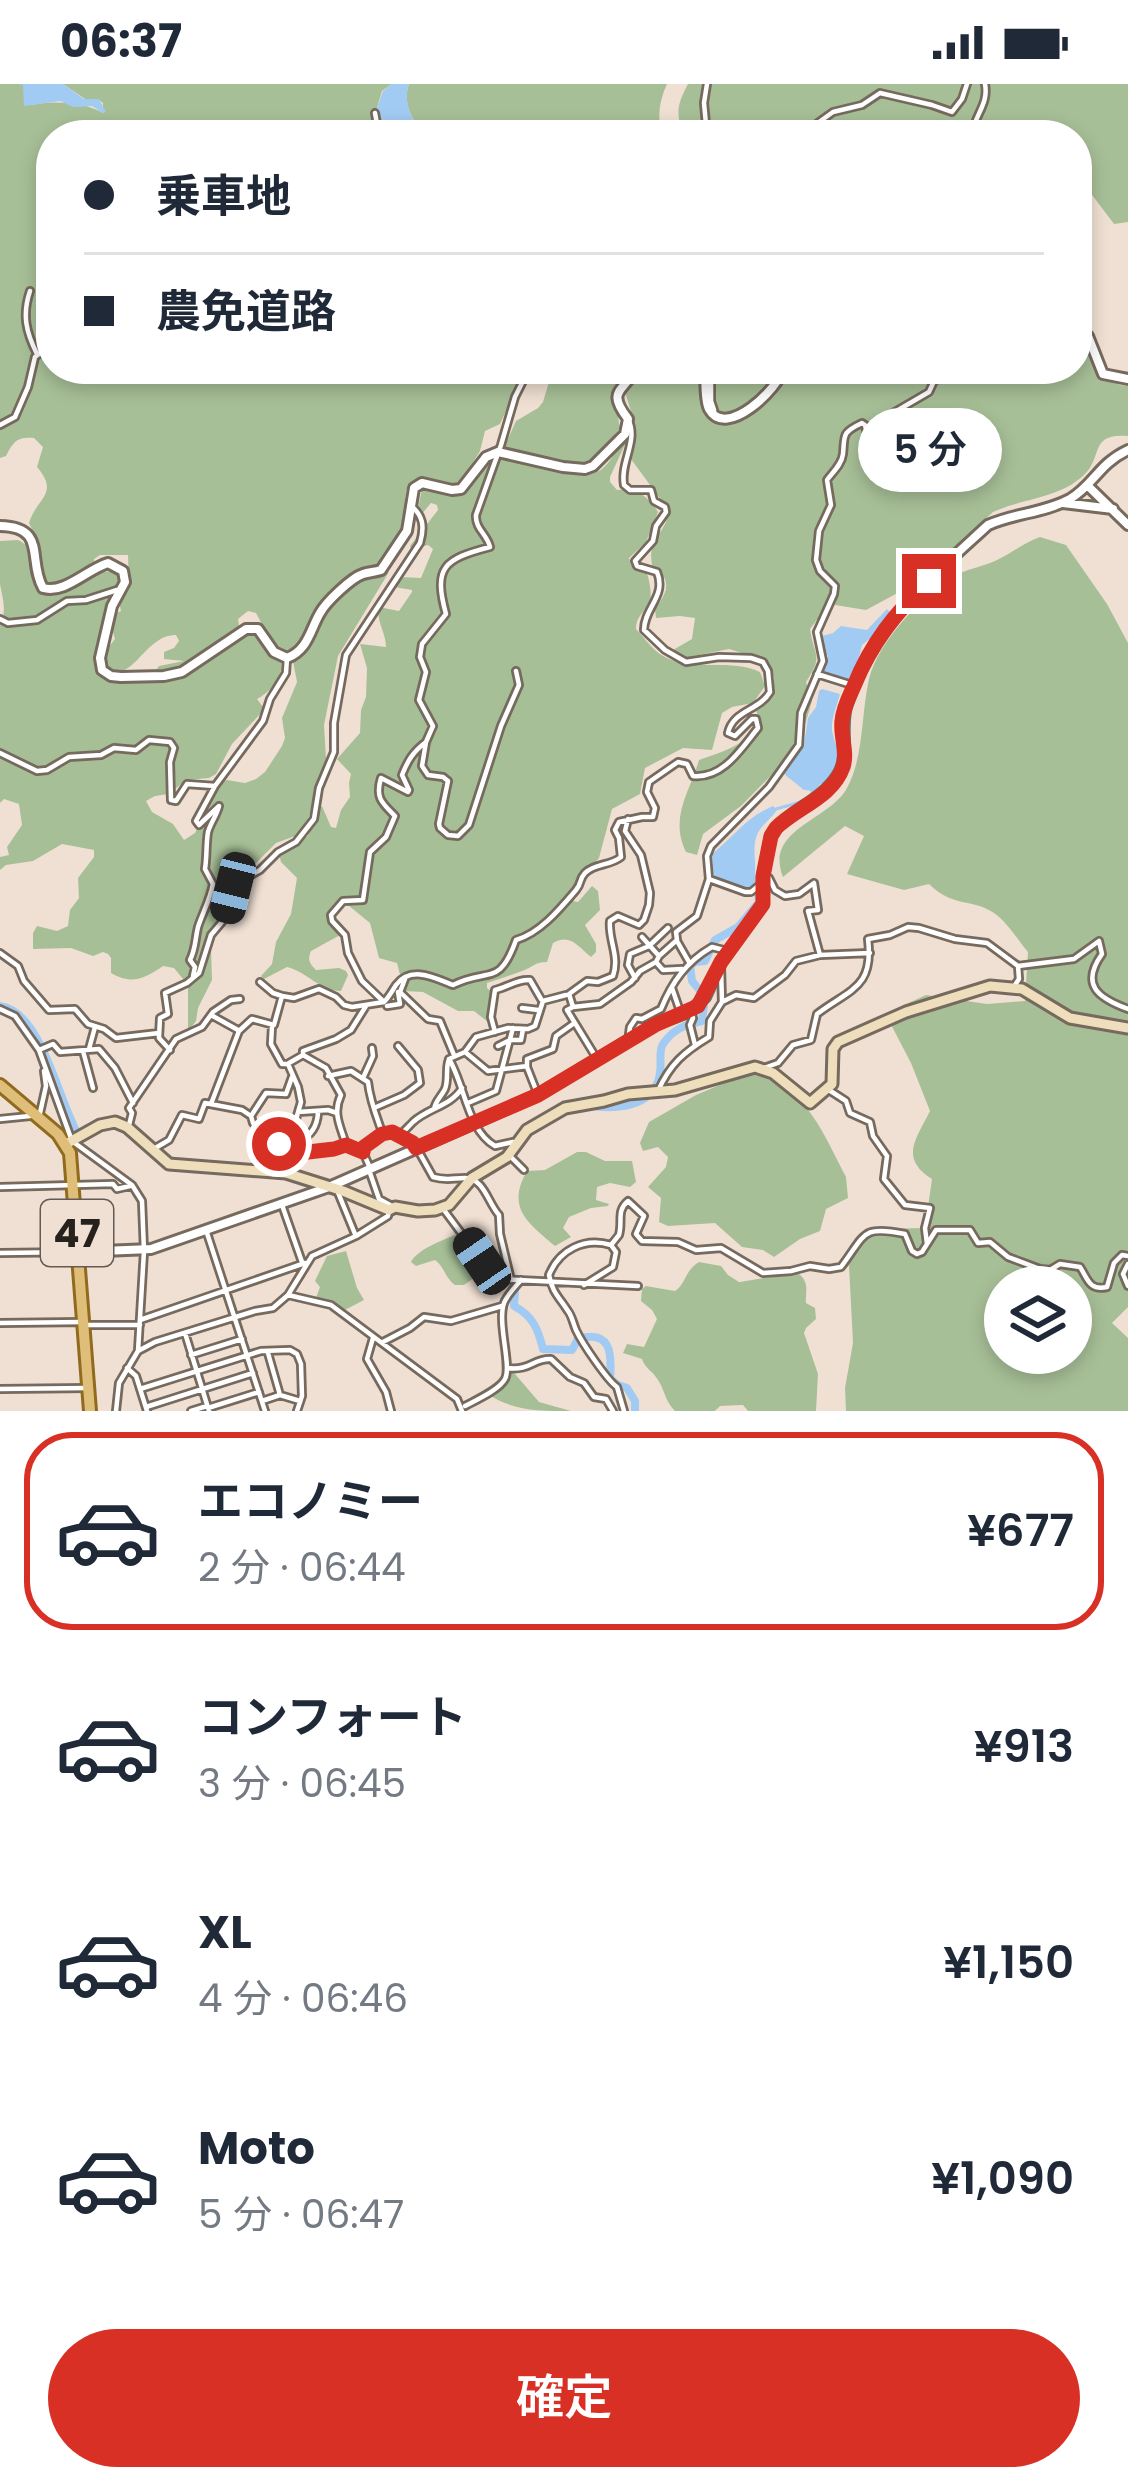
<!DOCTYPE html>
<html lang="ja">
<head>
<meta charset="utf-8">
<style>
	:root { --surface:#fff; --page:#f6f6f7; --text:#1f2937; --muted:#747a83; --line:#e0e1e3; --accent:#d93025 }
	body { margin:0; font-family:Poppins,"Noto Sans JP",sans-serif; background:var(--page); color:var(--text); height:100vh; display:flex; flex-direction:column; font-size:45px; white-space:nowrap }
	* { box-sizing:border-box; margin:0 }
	p { font-size:39px; color:var(--muted) }
	.icon { flex:none; width:66px; height:66px; fill:none; stroke:currentColor; stroke-width:2; stroke-linecap:round; stroke-linejoin:round }
	.map { position:relative; height:1327px; overflow:hidden }
	.panel { display:flex; flex-direction:column; background:var(--surface); flex:1 }
	.panel>* { flex:none }
	.banner { position:absolute; left:36px; top:36px; width:1056px; height:264px; border-radius:48px; box-shadow:0 6px 18px #0003; display:grid; align-content:center; height:264px; padding:0 48px; background:var(--surface) }
	.controls { position:absolute; left:984px; top:1182px; display:grid; gap:24px }
	.controls a { display:grid; place-items:center; width:108px; height:108px; border-radius:50%; background:var(--surface); box-shadow:0 6px 18px #0003; font-size:60px }
	.end { position:absolute; width:54px; height:54px; margin:-27px; border:15px solid #d93025; background:#fff; box-shadow:0 0 0 6px #fff }
	.from { border-radius:50% }
	.bubble { position:absolute; height:84px; border-radius:42px; background:var(--surface); box-shadow:0 6px 18px #0003; font-size:39px; font-weight:600; line-height:84px; text-align:center }
	.car { position:absolute; width:36px; height:72px; margin:-36px -18px; border-radius:15px; box-shadow:0 0 9px 3px #0007; background:linear-gradient(#222 24%,#8ab4d8 0 40%,#222 0 76%,#8ab4d8 0 86%,#222 0) }
	.banner b { display:flex; align-items:center; gap:42px; height:114px; font-size:45px }
	.banner b+b { border-top:3px solid var(--line) }
	.banner i { width:30px; height:30px; background:var(--text) }
	ul { padding:21px 0 0; list-style:none }
	li { display:flex; align-items:center; gap:36px; height:198px; margin:0 24px 18px; padding:0 24px; border:6px solid transparent; border-radius:48px }
	li div { flex:1 }
	li b { display:block; font-size:45px }
	li em { font-style:normal; font-weight:600 }
	li.current { border-color:var(--accent) }
	li>.icon { width:108px; height:108px; stroke-width:1.5 }
	.button { display:flex; gap:24px; margin-top:auto; padding:24px 48px }
	.button a { flex:1; height:138px; border-radius:72px; background:var(--accent); color:#fff; font-size:48px; font-weight:600; line-height:138px; text-align:center }
	.status { display:flex; justify-content:space-between; align-items:center; height:84px; padding:0 60px; background:var(--surface); direction:ltr }
	.status svg { height:33px; fill:currentColor }
	.map>svg:first-child { display:block }
	.green { fill:#a7bf97; fill-rule:evenodd }
	.water { fill:#a2cbf4 }
	.lines { fill:none; stroke-linecap:round; stroke-linejoin:round }
	.stream { stroke:#a2cbf4; stroke-width:3 }
	.river { stroke:#a2cbf4; stroke-width:8 }
	.minor-casing { stroke:#76695d; stroke-width:10 }
	.tertiary-casing { stroke:#76695d; stroke-width:14 }
	.secondary-casing { stroke:#76695d; stroke-width:15 }
	.primary-casing { stroke:#906a1e; stroke-width:16 }
	.minor { stroke:#fff; stroke-width:4.5 }
	.tertiary { stroke:#fff; stroke-width:8 }
	.secondary { stroke:#eedebc; stroke-width:9 }
	.primary { stroke:#debe78; stroke-width:10 }
	.route { stroke:#d93025; stroke-width:15 }
	.labels { text-anchor:middle; stroke-width:9; stroke-linejoin:round; paint-order:stroke }
	.shield { fill:#f0e0d3; stroke:#635a54; stroke-width:3 }
	.shield-label { font-size:39px; font-weight:bold; fill:#27211d }
</style>
</head>
<body>
<div class="status"><b>06:37</b><svg viewBox="0 0 49 12"><path d="M0 12V9h3v3zM5 12V6h3v6zM10 12V3h3v9zM15 12V0h3v12zM26 1h20v11H26zM47 4h2v5h-2z"/></svg></div>
<div class="map">
<svg width="1128" height="1327" viewBox="0 0 1128 1327">
	<rect width="100%" height="100%" fill="#f0e0d3"/>
	<path class="green" d="M0 0H23L31 21C51 16 86 18 103 29V19L99 16 85 15 63 0H392L382 7 376 27 394 51H51V285H525L500 340 485 347 480 367 459 401 433 395 412 398 406 407 403 446 394 463 377 483 358 488 326 515 313 531 301 559 289 569 276 567 256 529 248 527 238 535 239 542 184 584 153 590 159 582 184 577 164 575V568L174 564 179 557 176 551C143 550 129 610 104 578L105 568 115 555 111 541 112 531 121 527 119 517 129 501 128 471H100L94 475V481C77 491 58 510 40 495L37 456 29 439C37 413 60 410 37 383L43 363 34 354C17 352 13 358 6 372L0 374Z
		M409 0H667C660 15 656 35 663 51H426C412 37 402 19 409 0Z
		M688 0H1128V138L1114 140 1077 91V51H702L682 46C675 27 679 17 688 0Z
		M1079 251 1083 254 1100 293 1120 301 1128 302V352C1088 349 1104 373 1083 392 1057 415 1023 414 993 428L918 498 866 526 829 520 810 545C814 573 824 571 806 598L812 617 798 664 741 722 703 750 697 771 686 768C669 733 690 708 699 676 721 668 749 661 761 637L756 627 774 610V593L762 575 729 565 679 575 673 566 692 555 695 534 680 532 656 534 655 525C669 506 672 496 652 481 647 454 666 450 669 427L631 375 635 352 634 337 625 308 636 295 639 285H701C703 298 700 324 711 333 735 352 780 304 788 285H1077Z
		M567 285H628L613 304 620 344 593 380 582 383 531 373 504 364 516 337 538 324 543 318 549 298Z
		M716 285 731 292 749 285H764L769 292 768 304 736 331 719 330C709 319 710 297 716 285Z
		M624 353 628 354 610 393V398L617 406C636 403 648 412 658 428L646 458 629 474 631 481 647 489C649 496 652 508 650 515 647 527 636 531 636 545 643 552 649 561 656 567 686 592 728 572 760 588L765 602 753 619 732 623 722 629 712 666 683 664 645 684 640 710 612 725 599 774 567 810 568 816 578 818 592 802 598 807 600 826 585 841 596 860V868L591 873C578 863 571 849 553 859L547 878C535 878 533 883 522 887 511 891 499 895 487 899V904L493 909 488 938 474 927H458L423 908 404 907 397 879 379 874 370 839 343 817 331 830 342 850 311 867C307 876 310 880 316 886L339 884 346 887 348 891 341 907C320 907 307 888 287 883L264 895 261 892 272 880 276 858 291 830 297 794 281 778 279 770 308 752 313 732 322 722 331 743 336 744 341 726 350 713 349 699 351 690 337 675 360 649 361 626 366 613 367 584 360 560 386 563C386 548 376 538 379 523L399 527 412 508V506L388 502V500L400 493 421 494 433 465 428 461 411 465 410 462 438 426 437 421 431 419 421 431 417 429 422 405 449 410 465 407C474 398 479 384 489 377 519 360 573 406 602 385 611 378 618 363 624 353Z
		M1040 453 1066 461 1107 520 1128 559V1223L1112 1239 1128 1254V1327H846L845 1304 853 1259 849 1181 852 1168 877 1145 925 1144 932 1095C899 1074 916 1055 930 1027L911 979 887 933 889 928 926 911 987 920 1025 917 1028 868C1018 856 1007 838 994 829 972 814 953 824 929 800L904 806 847 790 864 752 845 742 783 793C764 745 829 737 847 704 864 673 861 630 869 595 878 558 923 510 956 491 970 484 986 482 999 475 1013 468 1025 458 1040 453ZM1005 1203H1071V1269H1005Z
		M18 456C44 467 24 509 51 509 75 510 86 483 115 488L121 499 110 520 99 559 98 585 106 595 173 594 186 589 247 546C263 548 272 565 281 578 284 593 270 608 257 615L263 623 262 628 232 660 216 690 209 694 186 696 169 710 155 712 146 717 152 728 173 740 184 756 195 749 222 698 227 696 245 699 256 695 265 688 282 662 285 654 282 634 297 598 293 577C319 551 328 514 362 496 370 491 382 491 389 488L338 572 324 641 327 692 315 710 308 736 298 751 276 759 245 790 225 804 221 835 211 865 212 896 198 924 196 937 188 947V901L174 884 163 882C144 895 132 901 111 889V874L108 870 103 868 93 872 71 864 33 865V849L37 842 57 847 68 842 70 826 79 814 78 794 94 773V766L62 760 33 777 6 781 0 786V773L9 771 7 763 22 741 19 720 4 715 0 719V542C7 526 3 517 0 500 0 486 0 471 0 457Z
		M755 986C808 1008 821 1045 846 1093L848 1114 826 1125 820 1147 800 1155 774 1173 763 1166 742 1163 715 1139 668 1142 659 1138 661 1114 648 1103 666 1083 668 1073 658 1063 643 1067 640 1059 649 1038 696 1011Z
		M577 1068H586L605 1077H632L636 1098 630 1103 610 1099 597 1103 596 1116 609 1120 608 1122 591 1124 569 1133 563 1144 571 1153 555 1162C530 1140 505 1125 527 1087L545 1086Z
		M455 1151 462 1154 495 1195 493 1198 482 1188 464 1201H455C445 1194 444 1182 435 1176L416 1182 411 1178C418 1165 441 1157 455 1151Z
		M346 1167 357 1204 364 1216 343 1227 335 1220 316 1214 320 1203 315 1197 327 1172Z
		M699 1178 721 1182 728 1191 739 1198C748 1197 793 1188 799 1190 802 1192 804 1195 805 1198 808 1205 805 1212 806 1219L815 1224 816 1235 806 1244 804 1249 818 1290 816 1327H748L743 1321 720 1322 715 1327H675C665 1317 665 1307 658 1296 652 1286 646 1286 642 1275L623 1269 627 1260 644 1263 657 1235 652 1226 641 1217 642 1205 646 1202 675 1207C686 1200 685 1186 699 1178Z
		M509 1287 515 1290 539 1318 571 1327C539 1327 515 1327 489 1311Z"/>
	<path class="water" d="M19 0H63L84 15H99L106 28 103 29 92 22 73 23 60 17 24 22 23 1Z
		M392 0H409C402 19 413 45 432 51H394L376 27 383 7Z
		M887 525 891 529 877 549 862 561 853 597 822 588 828 572 819 560 822 552 833 549 841 542 867 546Z
		M822 605 840 610C837 622 829 639 833 651 840 679 848 669 830 698L820 700 816 707 804 706 784 690 804 661 808 634 816 623 819 607Z
		M773 722 777 726C771 735 761 741 757 751 750 769 761 787 750 805L714 794 712 770C735 752 745 734 773 722Z"/>
	<g class="lines">
		<path class="stream" d="M776 725 808 716 812 713V706"/>
		<path class="river" d="M703 910 692 897 690 882 695 878 705 877 715 856 738 843 759 818 758 805 750 791
			M0 922C42 927 59 1020 79 1052L82 1050
			M593 1022C621 1026 657 1021 660 988 662 978 658 968 663 960 674 944 686 941 702 937L704 922
			M470 1164 494 1195 511 1199 515 1207 514 1222C533 1232 538 1245 543 1265L572 1266 578 1255C611 1245 612 1269 610 1295L618 1301 627 1304 635 1317V1327"/>
		<defs>
			<path id="minor" d="M707 0 704 19 707 51
				M375 29 379 51
				M801 51 833 28 862 21 880 9 932 21 952 28 962 15 967 0
				M972 51C974 31 989 21 985 0
				M30 207C22 231 26 248 37 270
				M1077 223 1085 211 1087 191
				M134 285H135
				M188 285 197 290 214 285
				M711 285V317L714 326
				M0 341 15 333 28 303 35 273 51 261
				M0 535 8 539 37 536 67 517 86 516 117 506
				M516 587 519 601 501 642 469 741 458 752 448 751 440 744 439 740 448 697 443 693 428 691 422 682 426 658 433 642 419 616 426 588 420 573 422 560 446 530C433 483 444 475 490 463 487 450 475 445 476 431L501 361 515 313 529 285
				M817 590 852 601
				M0 669 37 687 47 686 69 673 101 671 114 664 136 666 149 656 170 658 174 664 170 678 171 716 176 717 187 700 215 702
				M765 792 769 794 775 806 785 812 799 810 814 799 818 826 808 827 820 871
				M709 795 745 808H751L762 799
				M642 853 659 872
				M677 857 689 878
				M0 869 18 882 24 897 49 926 75 925 88 940 104 945 116 954 159 949
				M656 878 663 886 682 885
				M193 892 195 883 190 876C196 864 195 855 198 843 203 828 210 816 213 800L205 785C207 773 206 759 208 748 211 738 217 731 219 722L199 741 196 737 215 702 263 637 270 615 286 589 287 574
				M635 894 628 881 630 870 649 862 668 844
				M405 895 400 908 428 935 440 937 454 971
				M260 898 273 909 282 912
				M672 904 681 930
				M1013 904 1019 895 1018 882
				M384 918 362 897 348 869 345 851 332 837 331 831 343 817 363 816 370 768 386 753 395 732C382 719 375 714 381 694L408 708 409 706 402 691C408 676 413 668 426 658
				M722 918 736 911 754 914 785 891 796 877 820 871 870 869
				M387 922 400 920 398 908
				M573 923 569 910 587 897 598 898 613 892C620 872 608 856 610 837L618 832 639 841 644 836 649 821 650 809 641 771 625 747 628 735
				M522 924 538 926
				M0 925 15 932 39 966 72 1057 132 1101 142 1117 144 1167 138 1267 119 1299 116 1327
				M691 927 693 934 690 941 695 961
				M211 931 238 946
				M272 942 271 960 282 980H288L298 1003 301 1018 292 1049 291 1070
				M495 948 491 933 495 906C508 903 517 895 530 896L541 915
				M628 957 630 943 636 934 642 935 661 925C672 898 686 878 712 863L728 867
				M498 962 510 956H521L523 945
				M89 965 95 943
				M39 966 53 960 60 968 99 965 115 984 133 1019
				M170 966 159 954 160 934 168 930 165 909 187 899 199 889 211 851 227 832 235 800 260 786 278 768 296 758 314 735 319 704 334 668V639L346 571 420 459C425 442 423 431 410 421
				M83 967 93 1004
				M465 968 488 987 527 982V975L553 965 556 952 573 940
				M303 971 326 984 341 1011C332 1030 341 1043 346 1061
				M449 975C465 1001 467 1046 495 1062L513 1058
				M597 975 567 926 573 923 600 920 631 898 640 887 656 878 659 872 677 856 676 848 697 832 709 795 707 772 711 762 769 703 799 661 801 629 823 577 817 548 834 510 835 502 820 487 816 476 819 447 831 421 827 396C833 388 842 380 843 370 845 351 841 349 862 339L865 341C871 366 866 369 892 383V378L880 360 892 340 893 329 929 308 934 297 948 291 950 285
				M289 979 303 971V967L336 955 351 946 366 922
				M527 983 538 1011
				M764 984 778 979 793 961 811 956 817 930C850 905 874 904 868 855L890 851 908 843 919 844 955 855 987 859 1018 882 1074 875 1099 857 1102 870C1080 901 1098 914 1128 925
				M328 992 351 987 368 998C370 1017 376 1031 382 1048
				M363 994 373 972 372 964
				M829 1006 846 1017 850 1029 870 1038 873 1052 887 1072 884 1095 905 1121 930 1124 925 1144 927 1160
				M658 1007C670 980 684 968 709 953L710 937 722 918 721 883
				M468 1019 496 1007 513 944
				M211 1020 239 947 252 935 274 941 282 912 294 914 319 905 336 913 344 921 352 923 384 918C389 913 392 907 396 901 411 881 435 894 453 901 489 883 499 904 516 856 540 849 559 826 576 806 583 797 578 797 585 789 595 779 610 782 621 773L619 754 615 746 619 738 642 733H653L655 724 647 708 649 698 678 678 687 680 693 692C723 695 741 665 758 644L756 635H752L735 652 728 649C733 626 759 627 770 608L768 587 763 578 751 574 719 573 686 578 665 566 644 546C644 524 667 512 657 488L637 482 635 477 653 457 656 442 666 428 665 423 654 417 651 406H630L624 401C620 377 639 357 628 335
				M374 1024 404 1011 420 999 418 986 398 962
				M434 1025C436 1016 441 1013 445 1005 449 995 445 985 449 975L465 968 476 953 508 944 528 945 535 942 543 917 566 911
				M298 1028 328 1026 337 1029
				M40 1029 46 1002 44 987
				M251 1032 253 1039 268 1051 263 1065 262 1087
				M0 1035 30 1032
				M129 1041 132 1029 129 1024 176 955 202 943 213 928 231 916 240 915
				M398 1052C404 1048 408 1043 413 1038 428 1024 451 1022 462 1004
				M266 1057C290 1063 316 1058 318 1029
				M152 1066 169 1056 182 1031 199 1035 205 1019 242 1026 251 1032 266 1009 286 1010 292 993
				M363 1068 364 1063 382 1050 392 1048 414 1059 433 1093C446 1097 453 1094 465 1094 484 1094 488 1119 499 1131L500 1150 511 1196
				M511 1073 524 1086
				M287 1085 291 1070 334 1065 346 1061 363 1068 370 1084
				M369 1086 379 1115 390 1121
				M0 1103 113 1100 117 1105 130 1102
				M337 1106 355 1150
				M282 1121 302 1178
				M444 1126 482 1177 500 1195 638 1202
				M206 1146 265 1327
				M611 1161C584 1153 559 1166 549 1191 552 1208 559 1213 568 1227 572 1232 573 1239 576 1246 582 1259 607 1296 617 1303L624 1327
				M0 1169 78 1168
				M1128 1180 1123 1190 1128 1202
				M584 1201 613 1183 616 1168 611 1161 619 1151C623 1137 616 1127 628 1117L644 1132 636 1150 642 1157 678 1158 696 1166 721 1164 763 1189 791 1187 810 1182 829 1185 841 1183C866 1150 861 1141 905 1150L912 1167 917 1170 922 1168 936 1146H970L978 1159 990 1158 1008 1173 1040 1185 1050 1186 1060 1180 1080 1183C1088 1195 1089 1207 1107 1203L1114 1179 1122 1171 1128 1172
				M288 1211 331 1221 457 1315 462 1327
				M140 1236 305 1179
				M0 1239 83 1238
				M86 1241H140
				M185 1249 209 1327
				M373 1254 367 1275 386 1308 391 1327
				M383 1258 410 1244 424 1233 451 1237 502 1222
				M138 1267 155 1258 255 1227 273 1224 288 1211 312 1172 356 1152 388 1132 389 1126
				M268 1269 280 1311
				M191 1271 242 1255
				M127 1284 136 1292 147 1327
				M507 1284C531 1287 533 1274 551 1275L570 1293 584 1299 594 1313 606 1315 613 1327
				M0 1305 88 1304
				M140 1305 261 1267 290 1266 297 1270 301 1280 302 1312 297 1327
				M262 1317 280 1311 300 1317
				M465 1322C476 1316 499 1306 505 1295 512 1282 497 1239 504 1219 507 1211 516 1202 521 1196
				M146 1323 253 1289
				M208 1324 259 1308
				M191 1327 207 1322"/>
			<path id="tertiary" d="M1077 247 1088 252 1103 290 1128 295
				M705 285C706 296 704 315 709 325 726 356 779 304 783 285
				M1087 401 1128 441
				M1063 419 1113 425
				M0 442C48 443 27 476 43 504 65 510 86 486 108 479L123 487 125 498 112 522 100 574 102 586 111 592 121 593 164 592 182 588 246 545H258L274 568 287 574C308 566 310 546 320 529 326 518 351 494 363 490 369 488 375 488 381 486L407 447 414 404 422 399 452 406 461 405 486 373 498 368 563 383 585 385 593 382 625 350 628 335C605 305 625 308 635 285
				M78 1168 151 1165 329 1103 538 1011 654 941 691 927 705 913 721 878 763 820V792L771 752 776 744C795 724 822 716 838 691 851 671 838 644 847 620 876 538 926 498 988 441 1015 429 1044 429 1070 415 1094 401 1098 380 1128 366"/>
			<path id="secondary" d="M66 1060 100 1041 115 1038 127 1043 169 1080 286 1089 343 1107 389 1126 395 1123 418 1127 435 1126 449 1121 472 1094 507 1073 527 1046 565 1024 604 1017 628 1010 675 1006 755 983 773 989 810 1019 832 1000 833 965 838 958 906 928 990 902 1022 905 1070 934 1128 944"/>
			<path id="primary" d="M0 1001 58 1050 70 1069 90 1327"/>
		</defs>
		<use href="#minor" class="minor-casing"/>
		<use href="#tertiary" class="tertiary-casing"/>
		<use href="#secondary" class="secondary-casing"/>
		<use href="#primary" class="primary-casing"/>
		<use href="#minor" class="minor"/>
		<use href="#tertiary" class="tertiary"/>
		<use href="#secondary" class="secondary"/>
		<use href="#primary" class="primary"/>
	</g>
	<g class="lines">
		<path class="route" d="M279 1060H292L291 1070 334 1065 346 1061 363 1068 364 1063 382 1050 392 1048 413 1059 416 1064 538 1011 655 941 698 922 721 878 763 820V792L771 752 776 744C797 723 832 714 843 683 848 668 840 652 842 637 843 624 849 613 854 602 871 559 896 528 929 497"/>
	</g>
	<g class="labels">
		<rect class="shield" x="41" y="1116" width="72" height="66" rx="9"/>
		<g class="shield-label">
			<text x="77" y="1163">47</text>
		</g>
	</g>
</svg>
<div class="controls">
<a><svg class="icon" aria-label="layers" viewBox="0 0 24 24"><path d="M12 4l9 5-9 5-9-5zM3 14l9 5 9-5"/></svg></a>
</div>
<i class="end from" style="left:279px;top:1060px"></i>
<i class="end" style="left:929px;top:497px"></i>
<div class="bubble" style="left:858px;top:324px;width:144px">5 分</div>
<i class="car" style="left:233px;top:804px;rotate:194deg"></i>
<i class="car" style="left:482px;top:1177px;rotate:326deg"></i>
<div class="banner">
<b><i class="from"></i>乗車地</b>
<b><i></i>農免道路</b>
</div>
</div>
<section class="panel">
<ul>
<li class="current"><svg class="icon" aria-label="car" viewBox="0 0 24 24"><path d="M5 17H2v-5l4-1 3-4h7l3 4 3 1v5h-3M9 17h6M6 11h13"/><circle cx="7" cy="17" r="2"/><circle cx="17" cy="17" r="2"/></svg><div><b>エコノミー</b><p>2 分 · 06:44</p></div><em>¥677</em></li>
<li><svg class="icon" aria-label="car" viewBox="0 0 24 24"><path d="M5 17H2v-5l4-1 3-4h7l3 4 3 1v5h-3M9 17h6M6 11h13"/><circle cx="7" cy="17" r="2"/><circle cx="17" cy="17" r="2"/></svg><div><b>コンフォート</b><p>3 分 · 06:45</p></div><em>¥913</em></li>
<li><svg class="icon" aria-label="car" viewBox="0 0 24 24"><path d="M5 17H2v-5l4-1 3-4h7l3 4 3 1v5h-3M9 17h6M6 11h13"/><circle cx="7" cy="17" r="2"/><circle cx="17" cy="17" r="2"/></svg><div><b>XL</b><p>4 分 · 06:46</p></div><em>¥1,150</em></li>
<li><svg class="icon" aria-label="car" viewBox="0 0 24 24"><path d="M5 17H2v-5l4-1 3-4h7l3 4 3 1v5h-3M9 17h6M6 11h13"/><circle cx="7" cy="17" r="2"/><circle cx="17" cy="17" r="2"/></svg><div><b>Moto</b><p>5 分 · 06:47</p></div><em>¥1,090</em></li>
</ul>
<div class="button"><a>確定</a></div>
</section>
</body>
</html>
